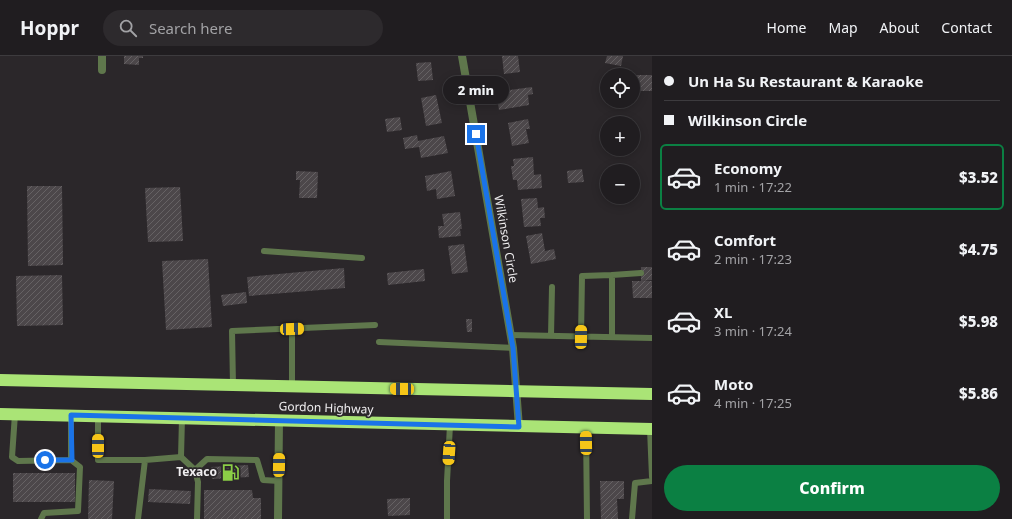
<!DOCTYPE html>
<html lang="en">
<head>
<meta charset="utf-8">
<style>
	:root { --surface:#201d20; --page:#2d2a2d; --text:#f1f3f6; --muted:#a2a2a5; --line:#3d3b3e; --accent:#0b8043 }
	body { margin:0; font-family:"Noto Sans",sans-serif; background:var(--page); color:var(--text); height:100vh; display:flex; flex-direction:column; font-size:15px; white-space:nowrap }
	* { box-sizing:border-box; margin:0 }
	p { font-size:13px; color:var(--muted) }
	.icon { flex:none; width:22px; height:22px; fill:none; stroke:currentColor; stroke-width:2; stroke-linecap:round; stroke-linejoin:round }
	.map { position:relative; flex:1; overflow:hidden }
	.side { display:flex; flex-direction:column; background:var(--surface); width:360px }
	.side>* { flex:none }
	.guide { display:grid; align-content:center; height:88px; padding:0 12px; background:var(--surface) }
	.buttons { position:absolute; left:600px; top:12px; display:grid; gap:8px }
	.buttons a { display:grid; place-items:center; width:40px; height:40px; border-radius:50%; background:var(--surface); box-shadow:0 2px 10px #0003,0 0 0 1px var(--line); font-size:20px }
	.end { position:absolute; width:18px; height:18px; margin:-9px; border:5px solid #1a73e8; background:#fff; box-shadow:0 0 0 2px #fff }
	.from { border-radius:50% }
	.bubble { position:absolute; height:28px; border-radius:14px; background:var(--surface); box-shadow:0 2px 10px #0003,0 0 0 1px var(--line); font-size:13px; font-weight:800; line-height:28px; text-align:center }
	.car { position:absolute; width:12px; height:24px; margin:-12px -6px; border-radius:5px; box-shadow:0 0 3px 1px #0007; background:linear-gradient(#f5c518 24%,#345 0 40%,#f5c518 0 76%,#345 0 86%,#f5c518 0) }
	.guide b { display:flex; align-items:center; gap:14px; height:38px; font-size:15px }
	.guide b+b { border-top:1px solid var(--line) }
	.guide i { width:10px; height:10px; background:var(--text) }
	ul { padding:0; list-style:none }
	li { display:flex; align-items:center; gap:12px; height:66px; margin:0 8px 6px; padding:0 4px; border:2px solid transparent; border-radius:6px }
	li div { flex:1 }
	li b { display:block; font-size:15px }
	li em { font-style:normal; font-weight:800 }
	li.selected { border-color:var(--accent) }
	li>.icon { width:36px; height:36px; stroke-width:1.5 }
	.button { display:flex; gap:8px; margin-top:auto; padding:8px 12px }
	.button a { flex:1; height:46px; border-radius:24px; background:var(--accent); color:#fff; font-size:16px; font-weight:800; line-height:46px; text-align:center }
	header { display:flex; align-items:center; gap:24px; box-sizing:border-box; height:56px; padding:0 20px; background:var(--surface); border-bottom:1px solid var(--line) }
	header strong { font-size:19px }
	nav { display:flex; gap:22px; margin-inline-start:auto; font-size:14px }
	.search { width:280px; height:36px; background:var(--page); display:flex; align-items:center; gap:10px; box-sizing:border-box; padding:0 14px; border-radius:22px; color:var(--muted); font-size:15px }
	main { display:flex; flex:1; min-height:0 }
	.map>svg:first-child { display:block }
	.building { fill:url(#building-hatch) }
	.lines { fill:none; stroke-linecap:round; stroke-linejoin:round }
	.lane { stroke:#5f774c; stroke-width:6 }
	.street { stroke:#5f774c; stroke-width:8 }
	.highway { stroke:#aae476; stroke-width:12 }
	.route { stroke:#1a73e8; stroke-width:5 }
	.labels { text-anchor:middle; stroke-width:3.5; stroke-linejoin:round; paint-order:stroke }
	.street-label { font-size:12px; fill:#efedef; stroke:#2b272a }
	.poi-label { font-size:12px; font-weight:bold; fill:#efedef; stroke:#2b272a; text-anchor:end }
</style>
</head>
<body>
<header>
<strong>Hoppr</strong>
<div class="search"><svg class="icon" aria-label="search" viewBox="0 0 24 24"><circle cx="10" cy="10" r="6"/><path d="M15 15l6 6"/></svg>Search here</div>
<nav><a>Home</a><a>Map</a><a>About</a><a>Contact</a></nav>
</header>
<main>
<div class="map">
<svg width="652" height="463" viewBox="0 0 652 463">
	<defs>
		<pattern id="building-hatch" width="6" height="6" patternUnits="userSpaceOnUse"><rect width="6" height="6" fill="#4c474a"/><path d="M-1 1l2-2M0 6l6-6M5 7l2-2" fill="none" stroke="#666264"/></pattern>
	</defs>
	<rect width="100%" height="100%" fill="#2b272a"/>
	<path class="building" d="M124 0H143V2H139V9L124 8Z
		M502 0H518L520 16 504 18Z
		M607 0H623L621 10 605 7Z
		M431 6 433 24 418 25 416 7Z
		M633 19H652V35H633Z
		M603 20H607V39H603Z
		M532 31 533 38 528 39 529 49 499 54 496 36Z
		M436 39 442 67 426 70 421 42Z
		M400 61 402 74 387 76 385 63Z
		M528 63 530 73H526L529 87 512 90 508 67Z
		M417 79 418 85 444 80 448 97 421 102 419 91 405 93 403 82Z
		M533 101 534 119 541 118 542 132 518 134 517 124H513L511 110H514L513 103Z
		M582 113 584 126 568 127 567 115Z
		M296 115 318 116 317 142H299L300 124H296Z
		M451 115 455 140 437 143 436 133 427 135 425 120Z
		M27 130H62L63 209 28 210Z
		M180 131 183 185 148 186 145 132Z
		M537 142 538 152 544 151 545 162H540L541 170 524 171 521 143Z
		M460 156 462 173H460L461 180 439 182 438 170H444L442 158Z
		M542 177 545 195 554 193 556 203 531 208 526 180Z
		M464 188 468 216 452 218 448 190Z
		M208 203 212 271 166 274 162 205Z
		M641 211H652V224L641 225Z
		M344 212 345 232 249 240 247 221Z
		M424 213 425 225 388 229 387 217Z
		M62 219 63 269 17 270 16 220Z
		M632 225H652V242H633Z
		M246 236 247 247 223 250 221 239Z
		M466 263H472V276H467Z
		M248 409 249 421 212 423 211 411Z
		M13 417H75V446H13Z
		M89 424 114 425 112 463H88Z
		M600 425H624V443H617L618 463H601Z
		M149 433 191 435 190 448 148 446Z
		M204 434H252L253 442H261V463H204Z
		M410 442V459L388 460 387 443Z"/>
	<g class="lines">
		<path class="lane" d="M264 195 362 202
			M612 219 641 217
			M292 273V331
			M511 279 652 282
			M551 280 552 231
			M581 281 582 220 612 219V281
			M379 286 513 292
			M233 329 232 275 375 269
			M15 358 12 401 18 405 71 404
			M98 360V404H145
			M586 372 587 463
			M650 373 652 421
			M181 401 182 362
			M195 414 207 403 257 404 263 424 279 425
			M41 463 44 457 78 455 80 411 71 404V359
			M138 463 145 404 181 401 195 414 198 426 197 463
			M447 463V425L450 369
			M632 463 635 427 652 425"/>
		<path class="street" d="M102 0V14
			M462 0 513 292 519 371
			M278 463 279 364"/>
		<path class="highway" d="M0 324 652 338
			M0 358C217 362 435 369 652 373"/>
	</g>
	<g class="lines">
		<path class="route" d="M45 404H72L71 359 519 371 513 292 476 78"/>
	</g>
	<defs>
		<symbol id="fuel-bare" viewBox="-9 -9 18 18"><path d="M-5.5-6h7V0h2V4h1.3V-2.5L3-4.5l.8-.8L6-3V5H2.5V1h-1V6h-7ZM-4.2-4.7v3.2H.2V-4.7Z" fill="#8bce46" stroke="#2b272a" stroke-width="2.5" paint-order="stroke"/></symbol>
	</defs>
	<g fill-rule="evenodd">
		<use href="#fuel-bare" x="218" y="404" width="25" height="25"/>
	</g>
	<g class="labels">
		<g class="street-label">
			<text transform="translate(506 183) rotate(80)" y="4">Wilkinson Circle</text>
			<text transform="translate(326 352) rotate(2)" y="4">Gordon Highway</text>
		</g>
		<g class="poi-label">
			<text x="217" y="420">Texaco</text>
		</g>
	</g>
</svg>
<div class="buttons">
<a><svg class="icon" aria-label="locate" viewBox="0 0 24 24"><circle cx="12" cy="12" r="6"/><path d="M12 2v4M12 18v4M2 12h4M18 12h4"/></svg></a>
<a>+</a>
<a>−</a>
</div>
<i class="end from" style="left:45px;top:404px"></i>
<i class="end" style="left:476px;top:78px"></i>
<div class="bubble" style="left:443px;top:20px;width:66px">2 min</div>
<i class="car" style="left:292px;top:273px;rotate:88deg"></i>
<i class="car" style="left:581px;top:281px;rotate:1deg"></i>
<i class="car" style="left:402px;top:333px;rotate:271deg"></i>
<i class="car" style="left:586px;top:387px;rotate:359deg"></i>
<i class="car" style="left:98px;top:390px;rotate:0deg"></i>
<i class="car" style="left:449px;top:397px;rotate:184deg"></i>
<i class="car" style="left:279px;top:409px;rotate:1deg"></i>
</div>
<section class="side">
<div class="guide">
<b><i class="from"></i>Un Ha Su Restaurant &amp; Karaoke</b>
<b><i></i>Wilkinson Circle</b>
</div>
<ul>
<li class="selected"><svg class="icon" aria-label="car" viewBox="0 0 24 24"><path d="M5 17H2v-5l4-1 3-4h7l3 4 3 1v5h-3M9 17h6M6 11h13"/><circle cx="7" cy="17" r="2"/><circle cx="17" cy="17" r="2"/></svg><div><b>Economy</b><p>1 min · 17:22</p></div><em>$3.52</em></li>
<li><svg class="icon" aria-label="car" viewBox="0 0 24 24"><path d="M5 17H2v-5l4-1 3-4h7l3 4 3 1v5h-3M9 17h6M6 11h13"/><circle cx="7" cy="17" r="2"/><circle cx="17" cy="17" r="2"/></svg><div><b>Comfort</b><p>2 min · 17:23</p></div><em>$4.75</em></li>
<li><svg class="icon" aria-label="car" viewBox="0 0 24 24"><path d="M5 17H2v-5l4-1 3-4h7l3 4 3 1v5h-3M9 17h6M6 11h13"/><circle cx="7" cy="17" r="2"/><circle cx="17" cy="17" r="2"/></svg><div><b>XL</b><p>3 min · 17:24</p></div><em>$5.98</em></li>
<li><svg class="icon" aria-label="car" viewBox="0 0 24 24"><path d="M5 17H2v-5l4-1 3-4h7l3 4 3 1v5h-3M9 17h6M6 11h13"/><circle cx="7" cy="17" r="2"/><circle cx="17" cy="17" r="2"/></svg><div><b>Moto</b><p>4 min · 17:25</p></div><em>$5.86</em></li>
</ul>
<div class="button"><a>Confirm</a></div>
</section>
</main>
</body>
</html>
